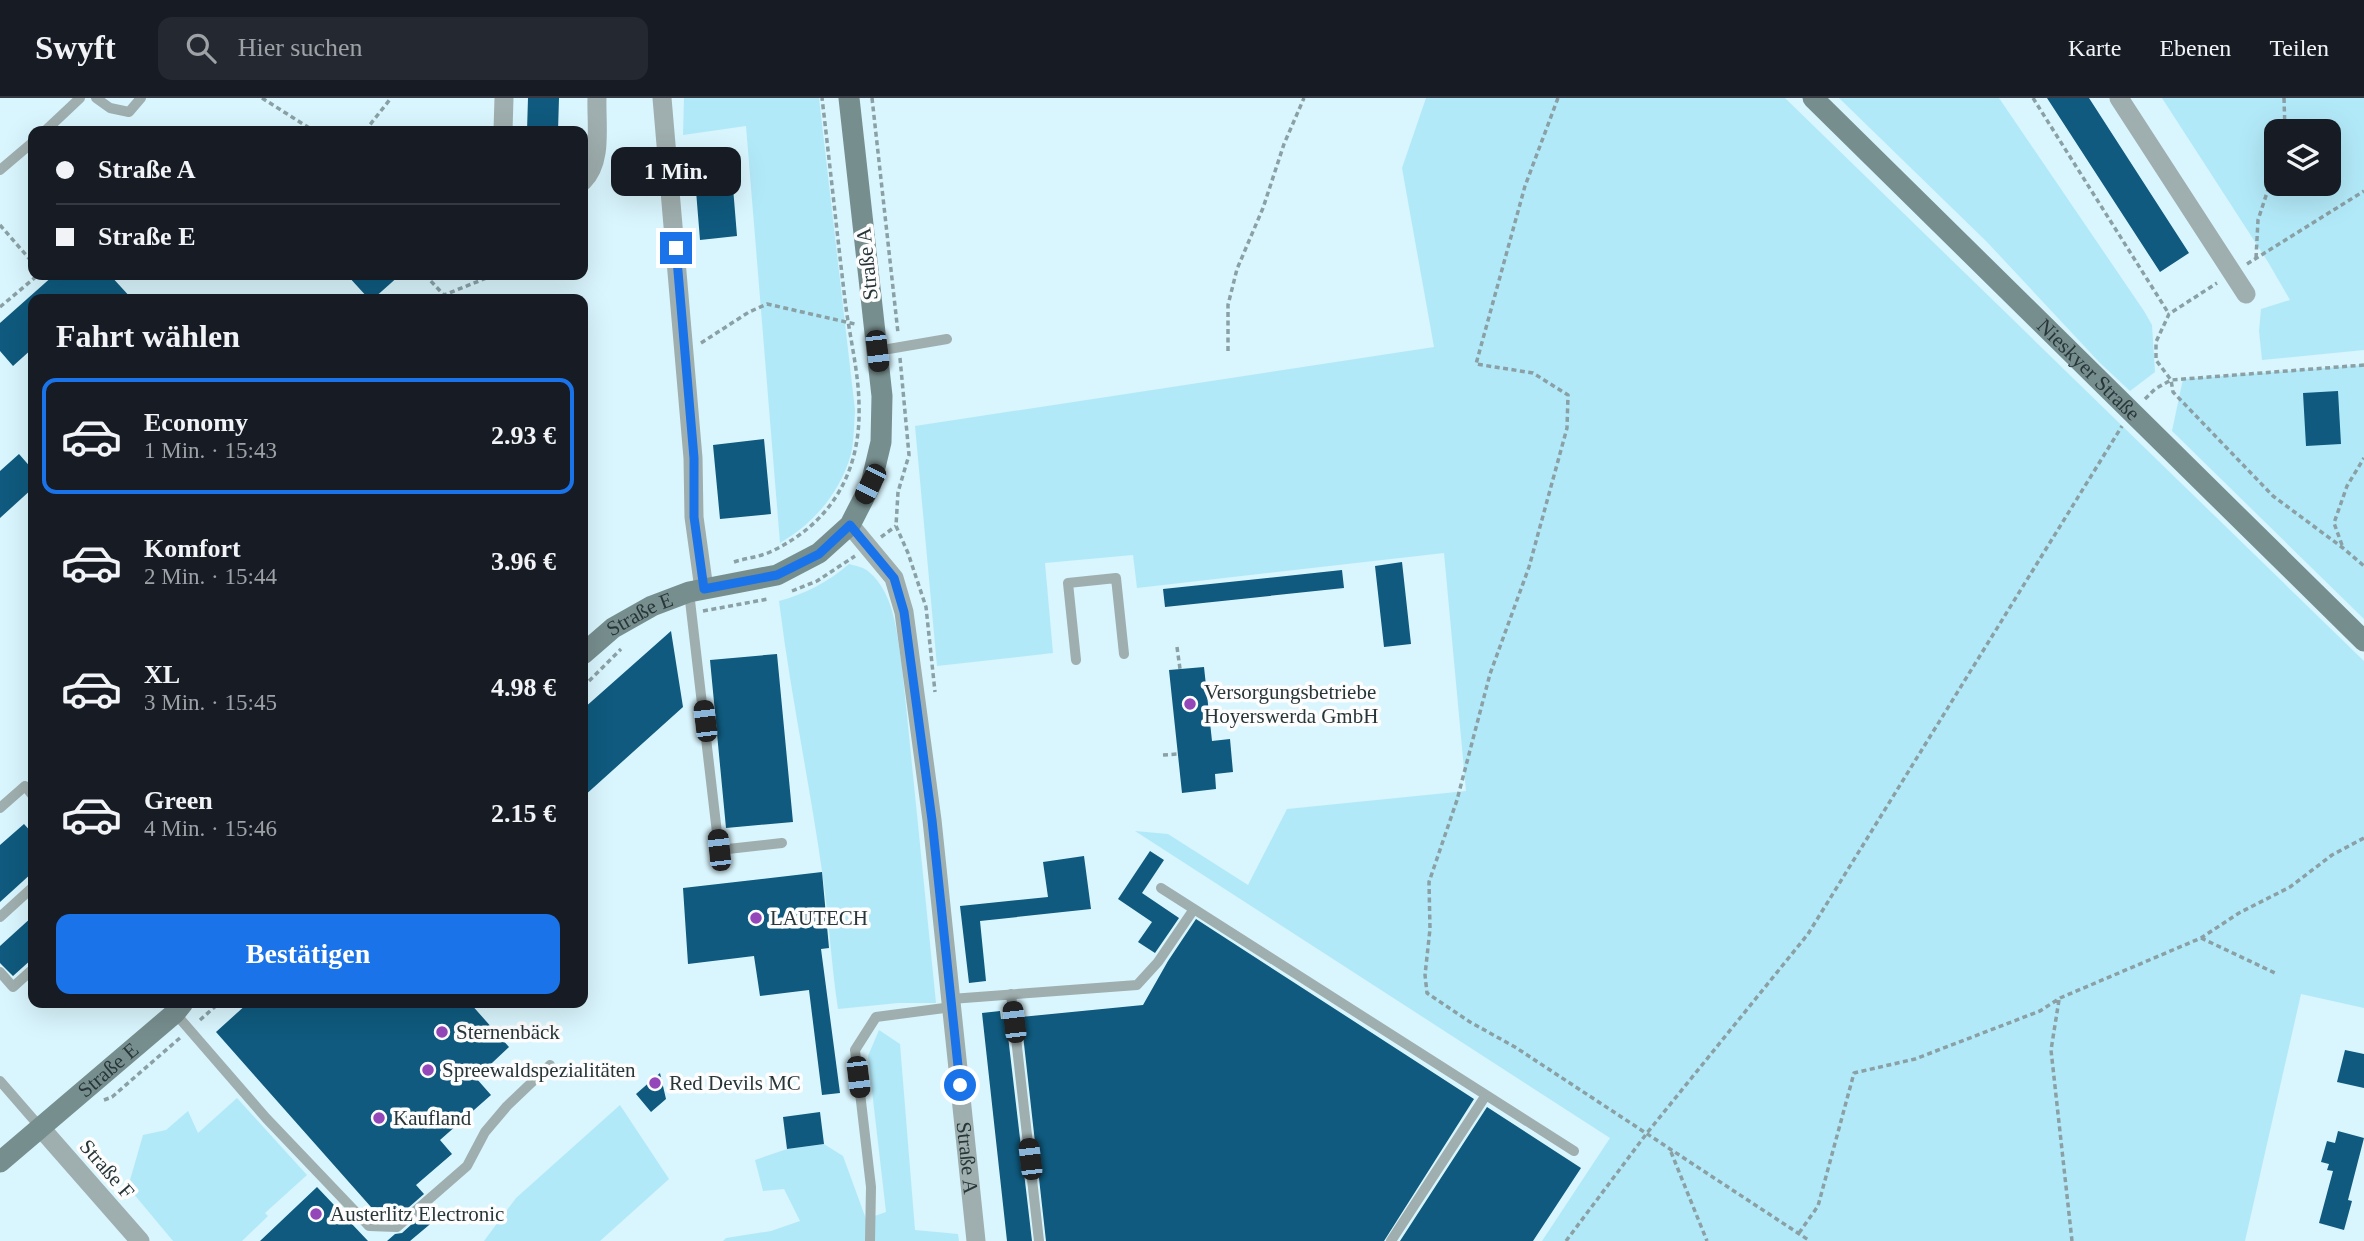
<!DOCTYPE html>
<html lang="de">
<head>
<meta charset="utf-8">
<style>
	:root { --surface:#171b24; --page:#242831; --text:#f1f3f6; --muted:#9ea1a6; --line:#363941; --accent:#1a73e8 }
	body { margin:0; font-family:Georgia,serif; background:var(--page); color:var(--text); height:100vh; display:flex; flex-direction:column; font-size:26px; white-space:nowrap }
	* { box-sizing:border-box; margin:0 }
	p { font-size:23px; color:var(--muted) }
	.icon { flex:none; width:38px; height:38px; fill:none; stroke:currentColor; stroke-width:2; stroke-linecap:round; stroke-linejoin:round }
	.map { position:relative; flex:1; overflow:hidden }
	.panel { position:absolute; left:28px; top:196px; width:560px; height:714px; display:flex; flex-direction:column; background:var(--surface); border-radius:14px; box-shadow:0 7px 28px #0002 }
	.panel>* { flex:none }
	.guide { position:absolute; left:28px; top:28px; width:560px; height:154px; border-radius:14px; box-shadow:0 7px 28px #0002; display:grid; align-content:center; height:154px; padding:0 28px; background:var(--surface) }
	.fabs { position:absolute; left:2264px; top:21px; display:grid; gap:14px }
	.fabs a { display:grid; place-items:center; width:77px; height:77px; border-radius:14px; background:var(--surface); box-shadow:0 7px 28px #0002; font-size:35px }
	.end { position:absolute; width:32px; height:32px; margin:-16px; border:9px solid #1a73e8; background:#fff; box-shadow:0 0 0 4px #fff }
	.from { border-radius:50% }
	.bubble { position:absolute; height:49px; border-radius:14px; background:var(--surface); box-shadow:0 7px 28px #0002; font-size:23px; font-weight:600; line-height:49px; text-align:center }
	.car { position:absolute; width:21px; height:42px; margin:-21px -10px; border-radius:9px; box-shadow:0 0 5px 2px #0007; background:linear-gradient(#222 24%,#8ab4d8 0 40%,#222 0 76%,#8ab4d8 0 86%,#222 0) }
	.guide b { display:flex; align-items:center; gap:24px; height:66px; font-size:26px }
	.guide b+b { border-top:2px solid var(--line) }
	.guide i { width:18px; height:18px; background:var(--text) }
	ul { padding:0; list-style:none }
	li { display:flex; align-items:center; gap:21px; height:116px; margin:0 14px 10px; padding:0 14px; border:4px solid transparent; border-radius:14px }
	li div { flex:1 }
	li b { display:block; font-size:26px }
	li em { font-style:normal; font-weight:600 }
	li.active { border-color:var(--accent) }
	li>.icon { width:63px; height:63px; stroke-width:1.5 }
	h2 { padding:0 28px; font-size:32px; line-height:84px }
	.button { display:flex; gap:14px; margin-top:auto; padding:14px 28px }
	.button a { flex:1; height:80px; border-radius:14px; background:var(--accent); color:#fff; font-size:28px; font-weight:600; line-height:80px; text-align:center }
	header { display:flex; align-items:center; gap:42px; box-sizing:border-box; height:98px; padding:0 35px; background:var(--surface); border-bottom:2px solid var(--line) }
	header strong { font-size:33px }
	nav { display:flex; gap:38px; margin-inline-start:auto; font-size:24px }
	.search { width:490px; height:63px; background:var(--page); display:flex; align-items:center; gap:18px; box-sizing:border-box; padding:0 24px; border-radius:14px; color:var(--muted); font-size:26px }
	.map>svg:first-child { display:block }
	.green { fill:#b2e9f8; fill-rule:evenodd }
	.building { fill:#0f5a7e }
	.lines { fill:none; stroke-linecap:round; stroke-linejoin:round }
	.path { stroke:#8aa0a5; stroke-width:3.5; stroke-dasharray:5 3.5; stroke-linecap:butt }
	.lane { stroke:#9faeae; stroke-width:10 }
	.street { stroke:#9faeae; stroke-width:19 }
	.secondary { stroke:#778e8e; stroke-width:21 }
	.route { stroke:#1a73e8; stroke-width:9 }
	.poi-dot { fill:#9347b9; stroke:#fdfdfd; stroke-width:2.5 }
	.labels { text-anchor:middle; stroke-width:7; stroke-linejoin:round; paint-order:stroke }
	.street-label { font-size:21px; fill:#283639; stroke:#fdfdfd }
	.poi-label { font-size:21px; fill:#283639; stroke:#fdfdfd; text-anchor:start }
</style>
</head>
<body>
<header>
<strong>Swyft</strong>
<div class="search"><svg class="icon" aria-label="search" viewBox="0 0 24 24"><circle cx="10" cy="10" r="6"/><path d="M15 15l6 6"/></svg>Hier suchen</div>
<nav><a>Karte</a><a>Ebenen</a><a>Teilen</a></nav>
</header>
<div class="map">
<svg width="2364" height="1143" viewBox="0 0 2364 1143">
	<rect width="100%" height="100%" fill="#d9f5fd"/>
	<path class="green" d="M684 0H819L855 312C854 326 854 343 851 356 840 395 814 425 780 445L746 28 683 37Z
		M1426 0H1785L2364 563V910L2301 896 2245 1143H1542L1610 1040 1135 733 1168 736 1248 787 1287 711 1466 693 1444 455 1137 490 1133 457 1045 465 1053 555 937 568 915 328 1434 249 1402 70Z
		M1839 0H1999L2144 213 2152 227 2155 274 2130 293 2100 265 1987 144Z
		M2162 0H2364V252L2262 262 2259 233 2261 211 2290 202 2268 164ZM2277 33H2329V86H2277Z
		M2364 267V521L2172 333 2183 281Z
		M849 466C856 468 864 469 869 474 895 496 897 537 902 568L936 905H898L838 911C831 865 829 819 822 773 809 682 790 593 779 503 805 496 828 484 849 466Z
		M879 932 900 946 915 1132 958 1136 959 1143H723L726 1140 771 1133 800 1123 784 1091 763 1093 755 1062 787 1051 824 1046 843 1058 866 1121 886 1114 868 958Z
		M237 1000 307 1077 265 1115 268 1118 242 1143H173L128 1089 143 1037 166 1032 188 1013 198 1035Z
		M620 1007 669 1081 600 1143H484L516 1100Z"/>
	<path class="building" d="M528 0H559L558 33H527Z
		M2047 0H2089L2189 155 2160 174Z
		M731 65 737 138 700 142 694 68Z
		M54 177H110L132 201H33V250L13 268 0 253V225Z
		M347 177H400L373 201H369Z
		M2338 293 2341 346 2306 348 2303 295Z
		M764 341 771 416 720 421 713 347Z
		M19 356 33 372V390L0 420V373Z
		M1402 464 1411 546 1384 549 1375 468Z
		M1342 472 1344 490 1165 509 1163 491Z
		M671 533 683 609 583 699V611Z
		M777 556 793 724 726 730 710 562Z
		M1204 569 1212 643 1230 641 1233 674 1215 676 1216 691 1182 695 1169 572Z
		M24 726 33 736V774L0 804V747Z
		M1150 753 1164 762 1142 795 1179 820 1155 855 1138 844 1152 824 1118 801Z
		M1084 758 1091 811 980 823 986 883 969 885 960 808 1048 799 1043 764Z
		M822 774 829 850 821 851 840 995 822 997 809 892 760 898 754 858 688 866 683 790Z
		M33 818V860L13 878 0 865V848Z
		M1196 821 1474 1001 1384 1143H1046L1021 919 1143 907 1168 863Z
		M248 905H470L509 949 476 980 491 997 440 1042 452 1056 416 1087 424 1096 408 1110 371 1109 216 934Z
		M1000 913 1001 921H1006L1032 1143H1007L982 915Z
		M2345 952 2364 956V990L2337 984Z
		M660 975 666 1001 651 1014 636 996Z
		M1487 1009 1581 1070 1533 1143H1400Z
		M820 1014 824 1046 787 1051 783 1019Z
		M2338 1033 2364 1040 2348 1102 2352 1103 2344 1132 2319 1125 2333 1073 2327 1072 2329 1066 2321 1064 2327 1043 2335 1045Z
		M317 1089 368 1143H260Z
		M433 1107 441 1117 410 1143H387L395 1136 402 1135Z"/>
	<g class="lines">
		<path class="path" d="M262 0 314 33
			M872 0 898 235
			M1558 0 1525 88 1476 266 1533 275 1568 297 1567 330 1529 469 1490 576 1457 702 1429 784 1430 831 1425 877 1427 895 1470 924 1515 949 1810 1143
			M2033 0 2169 216
			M2284 0 2285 33
			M365 33 391 0
			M0 127 33 165
			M2256 160 2258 122 2277 64
			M2247 166 2364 93
			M425 177 444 197 494 177
			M0 209 38 177
			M701 245 749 214 767 206 855 226
			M1228 253V207L1237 171 1263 110 1284 46 1304 0
			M900 260 909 357 898 394 896 428 908 455 926 509 935 594
			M2364 267 2171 282 2173 294 2273 398 2343 450 2364 468
			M2145 301 2155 291 2171 282 2156 262V244L2169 216 2217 185
			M881 439 896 428
			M2342 447 2334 425 2347 388 2364 360
			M734 464C746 460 759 459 770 454 831 426 861 374 859 308 859 275 849 236 845 202 837 135 830 67 822 0
			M792 493 817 483 855 458
			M703 513 768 501
			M1177 549 1180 571
			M583 589 621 551
			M1163 657 1178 656
			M2201 840 2275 875
			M2059 902 2051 952 2072 1143
			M200 922 219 905
			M104 1002 112 999 181 939
			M1671 1054 1707 1143
			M1799 1135 1818 1108 1854 975 1915 961 2040 913 2060 900 2201 840 2239 815 2290 789 2332 757 2364 740
			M1566 1143 1647 1035 1808 836 2122 328"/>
		<path class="lane" d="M96 0 110 10 129 14 141 0
			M45 33 80 0
			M0 72 33 44
			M877 253 947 241
			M689 494 719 752 782 745
			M1076 562 1068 485 1116 480 1124 556
			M0 710 25 688 33 698
			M1161 790 1486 997 1391 1143
			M0 819 33 789
			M0 874 13 889 33 871
			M1011 896 1039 1143
			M951 901 1137 887 1158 864 1194 811
			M175 915 266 1020 369 1128 397 1129 467 1068 485 1034 507 1008 550 967
			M0 983 40 1029
			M1486 997 1574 1053
			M870 1143 871 1089 855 952 876 919 952 909"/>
		<g class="street">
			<path d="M662 0 693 360 694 419 704 491"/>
			<path d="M2119 0 2246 196"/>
			<path d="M503 33 504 0"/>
			<path d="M583 83C603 64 596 26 597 0"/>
			<path id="s1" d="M850 427 894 480 904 514 932 722 976 1143"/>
			<path d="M40 1029 140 1143"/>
		</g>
		<g class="secondary">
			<path id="s2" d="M1813 0 2364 543"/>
			<path id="s3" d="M583 556 613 530 652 508 689 494 777 477 819 455 850 427 871 386 881 344 882 298 849 0"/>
			<path id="s4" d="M0 1064 175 915 183 905"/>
		</g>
	</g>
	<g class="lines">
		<path class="route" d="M676 150 694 360V419L704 491 777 477 819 456 850 427 894 480 904 514 932 722 960 987"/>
	</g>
	<g class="poi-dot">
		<circle cx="1190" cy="606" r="7"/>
		<circle cx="756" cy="820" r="7"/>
		<circle cx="442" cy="934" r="7"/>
		<circle cx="428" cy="972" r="7"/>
		<circle cx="655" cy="985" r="7"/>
		<circle cx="379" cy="1020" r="7"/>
		<circle cx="316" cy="1116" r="7"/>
	</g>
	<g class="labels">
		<g class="street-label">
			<text transform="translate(867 166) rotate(-96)" y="7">Straße A</text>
			<text dy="7" stroke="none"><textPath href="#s2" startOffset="387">Nieskyer Straße</textPath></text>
			<text dy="7" stroke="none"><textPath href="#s3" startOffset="70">Straße E</textPath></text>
			<text dy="7" stroke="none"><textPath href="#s4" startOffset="142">Straße E</textPath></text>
			<text dy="7" stroke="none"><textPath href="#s1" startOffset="654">Straße A</textPath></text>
			<text transform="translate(107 1071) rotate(49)" y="7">Straße F</text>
		</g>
		<g class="poi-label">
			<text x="1204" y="601">Versorgungsbetriebe<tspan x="1204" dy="24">Hoyerswerda GmbH</tspan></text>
			<text x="770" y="827">LAUTECH</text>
			<text x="456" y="941">Sternenbäck</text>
			<text x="442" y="979">Spreewaldspezialitäten</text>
			<text x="669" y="992">Red Devils MC</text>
			<text x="393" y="1027">Kaufland</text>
			<text x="330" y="1123">Austerlitz Electronic</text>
		</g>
	</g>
</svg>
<div class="fabs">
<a><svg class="icon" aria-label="layers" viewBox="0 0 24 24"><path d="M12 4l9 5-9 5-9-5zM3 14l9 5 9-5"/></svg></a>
</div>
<i class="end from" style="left:960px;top:987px"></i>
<i class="end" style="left:676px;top:150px"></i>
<div class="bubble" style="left:611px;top:49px;width:130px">1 Min.</div>
<i class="car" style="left:877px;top:253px;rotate:173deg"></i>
<i class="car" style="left:870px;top:386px;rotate:207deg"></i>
<i class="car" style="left:705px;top:623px;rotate:353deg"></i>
<i class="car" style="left:719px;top:752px;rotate:354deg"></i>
<i class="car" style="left:1014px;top:924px;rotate:353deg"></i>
<i class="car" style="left:858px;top:979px;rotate:173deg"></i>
<i class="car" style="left:1030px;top:1061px;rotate:353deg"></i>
<div class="guide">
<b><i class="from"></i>Straße A</b>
<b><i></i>Straße E</b>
</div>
<section class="panel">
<h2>Fahrt wählen</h2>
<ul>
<li class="active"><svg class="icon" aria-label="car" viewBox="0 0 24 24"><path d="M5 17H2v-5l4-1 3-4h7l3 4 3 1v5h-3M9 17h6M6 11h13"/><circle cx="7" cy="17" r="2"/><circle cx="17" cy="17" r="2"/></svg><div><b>Economy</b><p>1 Min. · 15:43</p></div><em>2.93 €</em></li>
<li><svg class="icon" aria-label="car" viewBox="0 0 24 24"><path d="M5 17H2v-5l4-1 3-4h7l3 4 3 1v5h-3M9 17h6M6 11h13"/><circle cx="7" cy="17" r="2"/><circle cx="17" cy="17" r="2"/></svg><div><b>Komfort</b><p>2 Min. · 15:44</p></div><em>3.96 €</em></li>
<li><svg class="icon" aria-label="car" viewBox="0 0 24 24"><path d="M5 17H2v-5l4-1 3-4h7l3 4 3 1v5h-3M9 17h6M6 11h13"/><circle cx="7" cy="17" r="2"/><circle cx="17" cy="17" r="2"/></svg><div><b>XL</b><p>3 Min. · 15:45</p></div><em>4.98 €</em></li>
<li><svg class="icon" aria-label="car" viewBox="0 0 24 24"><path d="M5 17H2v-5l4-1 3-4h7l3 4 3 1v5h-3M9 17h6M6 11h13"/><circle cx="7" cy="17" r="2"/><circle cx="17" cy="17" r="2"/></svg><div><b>Green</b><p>4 Min. · 15:46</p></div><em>2.15 €</em></li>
</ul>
<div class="button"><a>Bestätigen</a></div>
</section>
</div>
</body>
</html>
